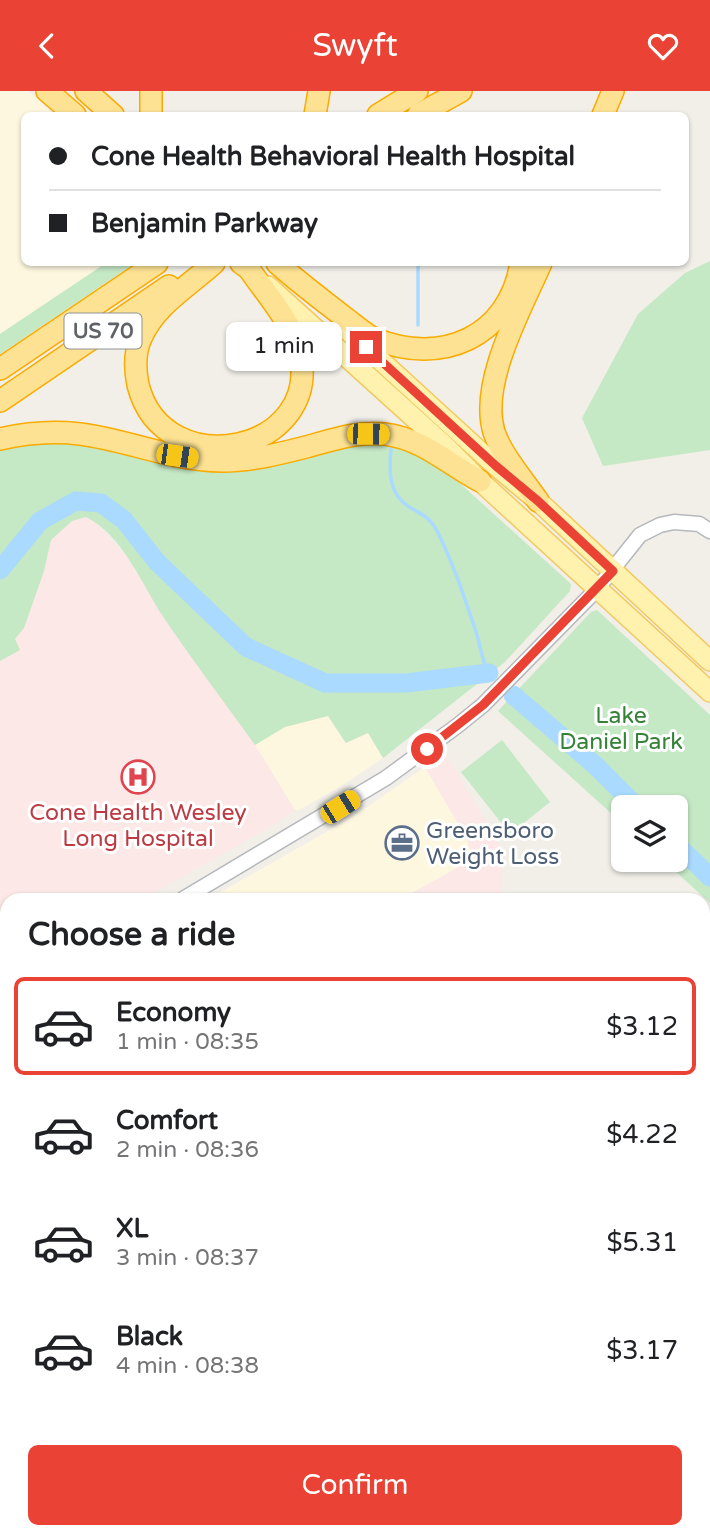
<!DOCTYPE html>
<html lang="en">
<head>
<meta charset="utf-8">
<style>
	:root { --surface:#fff; --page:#f2f2f2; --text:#202124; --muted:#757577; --line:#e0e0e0; --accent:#ea4335 }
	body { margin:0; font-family:"Varela Round",sans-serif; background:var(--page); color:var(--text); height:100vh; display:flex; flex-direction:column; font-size:26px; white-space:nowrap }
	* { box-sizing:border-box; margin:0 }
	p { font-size:23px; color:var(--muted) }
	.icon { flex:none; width:38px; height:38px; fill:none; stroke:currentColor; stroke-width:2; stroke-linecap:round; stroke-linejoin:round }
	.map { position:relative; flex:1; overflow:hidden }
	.drawer { position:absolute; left:0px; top:802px; width:710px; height:646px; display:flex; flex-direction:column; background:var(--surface); border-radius:21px 21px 0 0; box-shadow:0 2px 5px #0004 }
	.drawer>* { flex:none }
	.banner { position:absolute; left:21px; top:21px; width:668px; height:154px; border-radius:10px; box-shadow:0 2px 5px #0004; display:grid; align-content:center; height:154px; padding:0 28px; background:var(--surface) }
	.controls { position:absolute; left:611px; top:704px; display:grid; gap:14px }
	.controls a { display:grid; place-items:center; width:77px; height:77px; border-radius:10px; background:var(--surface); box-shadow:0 2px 5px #0004; font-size:35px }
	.end { position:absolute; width:32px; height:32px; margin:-16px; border:9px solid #ea4335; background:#fff; box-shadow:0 0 0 4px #fff }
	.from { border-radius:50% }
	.bubble { position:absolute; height:49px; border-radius:10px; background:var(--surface); box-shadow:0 2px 5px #0004; font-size:23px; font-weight:600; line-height:49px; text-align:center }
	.car { position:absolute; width:21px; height:42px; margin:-21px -10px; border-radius:9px; box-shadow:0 0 5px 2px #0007; background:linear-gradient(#f5c518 24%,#345 0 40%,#f5c518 0 76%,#345 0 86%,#f5c518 0) }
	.banner b { display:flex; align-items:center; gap:24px; height:66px; font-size:26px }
	.banner b+b { border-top:2px solid var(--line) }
	.banner i { width:18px; height:18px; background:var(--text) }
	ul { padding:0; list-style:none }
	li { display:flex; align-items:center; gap:21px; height:98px; margin:0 14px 10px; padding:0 14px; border:4px solid transparent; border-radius:10px }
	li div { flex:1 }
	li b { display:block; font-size:26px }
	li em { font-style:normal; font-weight:600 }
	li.on { border-color:var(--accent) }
	li>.icon { width:63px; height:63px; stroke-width:1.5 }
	h2 { padding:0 28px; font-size:32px; line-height:84px }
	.button { display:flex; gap:14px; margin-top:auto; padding:14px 28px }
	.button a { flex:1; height:80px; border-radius:10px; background:var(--accent); color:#fff; font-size:28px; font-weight:600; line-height:80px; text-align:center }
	header { display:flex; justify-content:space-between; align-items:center; height:91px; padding:0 28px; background:var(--accent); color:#fff; font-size:32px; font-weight:600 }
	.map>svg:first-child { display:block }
	.commercial { fill:#fef7e0 }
	.medical { fill:#fce8e6 }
	.green { fill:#c5e8c5 }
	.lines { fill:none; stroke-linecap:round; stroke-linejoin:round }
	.stream { stroke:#aadaff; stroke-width:3.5 }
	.river { stroke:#aadaff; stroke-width:19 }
	.minor-casing { stroke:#b5b8bc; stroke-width:17 }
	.major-casing { stroke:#f2c960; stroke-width:22 }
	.highway-casing { stroke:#f9ab00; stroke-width:24 }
	.minor { stroke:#fff; stroke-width:14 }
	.major { stroke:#fff2af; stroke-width:19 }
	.highway { stroke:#fde293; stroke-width:21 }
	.route { stroke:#ea4335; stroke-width:9 }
	.labels { text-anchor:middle; stroke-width:6; stroke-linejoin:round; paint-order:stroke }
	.shield { fill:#fff; stroke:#8f9295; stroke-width:2 }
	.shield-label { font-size:21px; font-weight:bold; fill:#5f6368 }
	.park-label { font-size:23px; fill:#348238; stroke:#fff }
	.health-label { font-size:23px; fill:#be3a42; stroke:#fff }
	.service-label { font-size:23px; fill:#4e5e75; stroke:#fff; text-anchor:start }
</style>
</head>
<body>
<header><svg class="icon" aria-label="back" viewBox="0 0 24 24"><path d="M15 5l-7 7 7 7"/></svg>Swyft<svg class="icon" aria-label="heart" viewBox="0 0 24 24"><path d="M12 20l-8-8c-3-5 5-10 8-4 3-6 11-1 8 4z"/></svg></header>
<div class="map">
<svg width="710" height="1446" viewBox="0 0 710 1446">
	<rect width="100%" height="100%" fill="#f1efe8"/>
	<path class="commercial" d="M0 0H28L54 24H24V172H106L0 243Z
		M328 625 345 652 368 642 383 667 343 694 299 719H295L255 654 285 636Z
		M425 676 467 748 472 769 401 808H209L354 725Z
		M7 921V1040L0 1048V925Z
		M7 1069V1267L0 1263V1077Z"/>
	<path class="medical" d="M86 426 95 431 126 464 163 526 255 654 295 719 269 737 143 808H7V885L0 889V570L20 559 15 548 24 536 44 480 51 449 72 430Z
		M446 663 501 756 502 808H401L472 769 467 748 425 676Z"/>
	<path class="green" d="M710 170V359L603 375 582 327 638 223 685 182Z
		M106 172H135L0 263V243Z
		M41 350 100 355 161 372 352 352H397L442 376 571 493 570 500 505 571 383 667 368 642 346 652 328 625 285 636 255 654C225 612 193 570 164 527 142 494 123 444 86 426L72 430 51 449 44 480 24 537 15 548 20 559 0 570V356Z
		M597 519 710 624V812L662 768H676V716H623V733L498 620 591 521Z
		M502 649 550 711 510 743 461 681Z
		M710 893V1083L704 1081V895Z
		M7 1400V1440H48L45 1446H0V1416Z"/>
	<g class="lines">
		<path class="stream" d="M418 172V234
			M391 358C389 380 388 402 409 416 421 423 430 426 437 440 453 471 465 508 476 541 481 555 481 569 489 582"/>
		<path class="river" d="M0 479 40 430 76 410 101 412 124 429 157 471 246 556 325 592H406L489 582
			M513 604 596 675 637 716
			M676 753 710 786"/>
		<defs>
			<path id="minor" d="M183 808 386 687 457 635 483 614 597 498 640 444 660 434 674 431 699 433 710 440
				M0 912 7 908
				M0 1061 7 1054
				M704 1097 710 1098
				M0 1280 7 1283
				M704 1296 710 1293
				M310 1440 321 1446
				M656 1440 660 1446
				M395 1446 398 1440"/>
			<path id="major" d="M268 195 444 354 480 390 710 601
				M344 236 496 375 538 410 710 570"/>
			<path id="highway" d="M47 0 75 24
				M86 0 113 24
				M151 24V0
				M315 24 319 0
				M378 24 417 0
				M418 24 461 0
				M603 24 613 0
				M214 172C188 196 156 213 141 247 134 262 135 279 138 294 164 396 326 361 299 259 290 229 267 204 249 178L241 172
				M277 172C298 191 321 208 344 226 354 233 364 243 375 248 442 275 509 246 521 172
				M0 278 157 172
				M0 310 169 195
				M0 348C26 342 53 340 80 343 128 349 173 370 222 370 250 370 279 363 306 356 332 349 358 340 385 343 423 348 448 373 480 390
				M538 410C525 391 501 363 494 341 479 292 521 218 541 172"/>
		</defs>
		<use href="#minor" class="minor-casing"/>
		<use href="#major" class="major-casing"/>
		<use href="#highway" class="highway-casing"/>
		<use href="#minor" class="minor"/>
		<use href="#major" class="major"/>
		<use href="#highway" class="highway"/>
	</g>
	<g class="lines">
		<path class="route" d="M366 256 496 375 538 410 613 480 483 614 427 658"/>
	</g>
	<defs>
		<symbol id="hospital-ring" viewBox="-11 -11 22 22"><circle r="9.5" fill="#fff" stroke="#e0444e" stroke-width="1.5"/><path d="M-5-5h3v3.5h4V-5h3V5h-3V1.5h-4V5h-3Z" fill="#e0444e"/></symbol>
		<symbol id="office-ring" viewBox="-11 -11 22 22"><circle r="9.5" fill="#fff" stroke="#5c6f8a" stroke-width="1.5"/><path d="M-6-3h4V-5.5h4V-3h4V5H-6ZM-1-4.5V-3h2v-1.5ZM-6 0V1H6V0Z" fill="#5c6f8a"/></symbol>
	</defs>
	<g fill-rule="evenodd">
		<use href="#hospital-ring" x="119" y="667" width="38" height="38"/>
		<use href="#office-ring" x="383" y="733" width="38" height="38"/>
	</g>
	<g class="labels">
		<rect class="shield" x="64.5" y="222.5" width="77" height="35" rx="5"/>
		<g class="shield-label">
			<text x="103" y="247">US 70</text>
		</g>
		<g class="park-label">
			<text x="621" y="632">Lake<tspan x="621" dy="26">Daniel Park</tspan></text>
		</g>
		<g class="health-label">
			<text x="138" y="729">Cone Health Wesley<tspan x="138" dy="26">Long Hospital</tspan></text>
		</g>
		<g class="service-label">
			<text x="426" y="747">Greensboro<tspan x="426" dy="26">Weight Loss</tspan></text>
		</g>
	</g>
</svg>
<div class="controls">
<a><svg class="icon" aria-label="layers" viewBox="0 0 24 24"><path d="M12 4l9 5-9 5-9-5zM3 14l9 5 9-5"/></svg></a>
</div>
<i class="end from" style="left:427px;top:658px"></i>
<i class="end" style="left:366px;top:256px"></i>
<div class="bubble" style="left:226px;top:231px;width:116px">1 min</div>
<i class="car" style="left:368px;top:343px;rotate:91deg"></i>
<i class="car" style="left:177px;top:365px;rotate:98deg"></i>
<i class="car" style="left:340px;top:716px;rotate:58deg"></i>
<div class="banner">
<b><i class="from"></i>Cone Health Behavioral Health Hospital</b>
<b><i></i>Benjamin Parkway</b>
</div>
<section class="drawer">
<h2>Choose a ride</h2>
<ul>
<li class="on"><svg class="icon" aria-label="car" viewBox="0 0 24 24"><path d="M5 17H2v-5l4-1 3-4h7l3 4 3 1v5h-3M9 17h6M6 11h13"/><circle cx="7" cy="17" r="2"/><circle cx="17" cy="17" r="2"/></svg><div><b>Economy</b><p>1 min · 08:35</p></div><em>$3.12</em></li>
<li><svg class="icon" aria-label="car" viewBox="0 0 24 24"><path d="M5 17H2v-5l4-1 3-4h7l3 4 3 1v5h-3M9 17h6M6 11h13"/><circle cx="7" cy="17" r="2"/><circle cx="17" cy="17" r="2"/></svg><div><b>Comfort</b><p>2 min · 08:36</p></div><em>$4.22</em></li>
<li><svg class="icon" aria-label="car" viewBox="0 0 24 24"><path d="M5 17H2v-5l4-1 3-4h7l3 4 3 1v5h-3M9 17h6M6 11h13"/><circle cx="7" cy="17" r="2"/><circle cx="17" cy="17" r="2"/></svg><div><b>XL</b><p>3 min · 08:37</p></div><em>$5.31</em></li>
<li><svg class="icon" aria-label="car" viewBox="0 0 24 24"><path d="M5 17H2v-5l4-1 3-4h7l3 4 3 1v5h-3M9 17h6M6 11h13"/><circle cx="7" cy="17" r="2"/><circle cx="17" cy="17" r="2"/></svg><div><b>Black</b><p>4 min · 08:38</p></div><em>$3.17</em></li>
</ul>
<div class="button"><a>Confirm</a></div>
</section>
</div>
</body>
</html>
